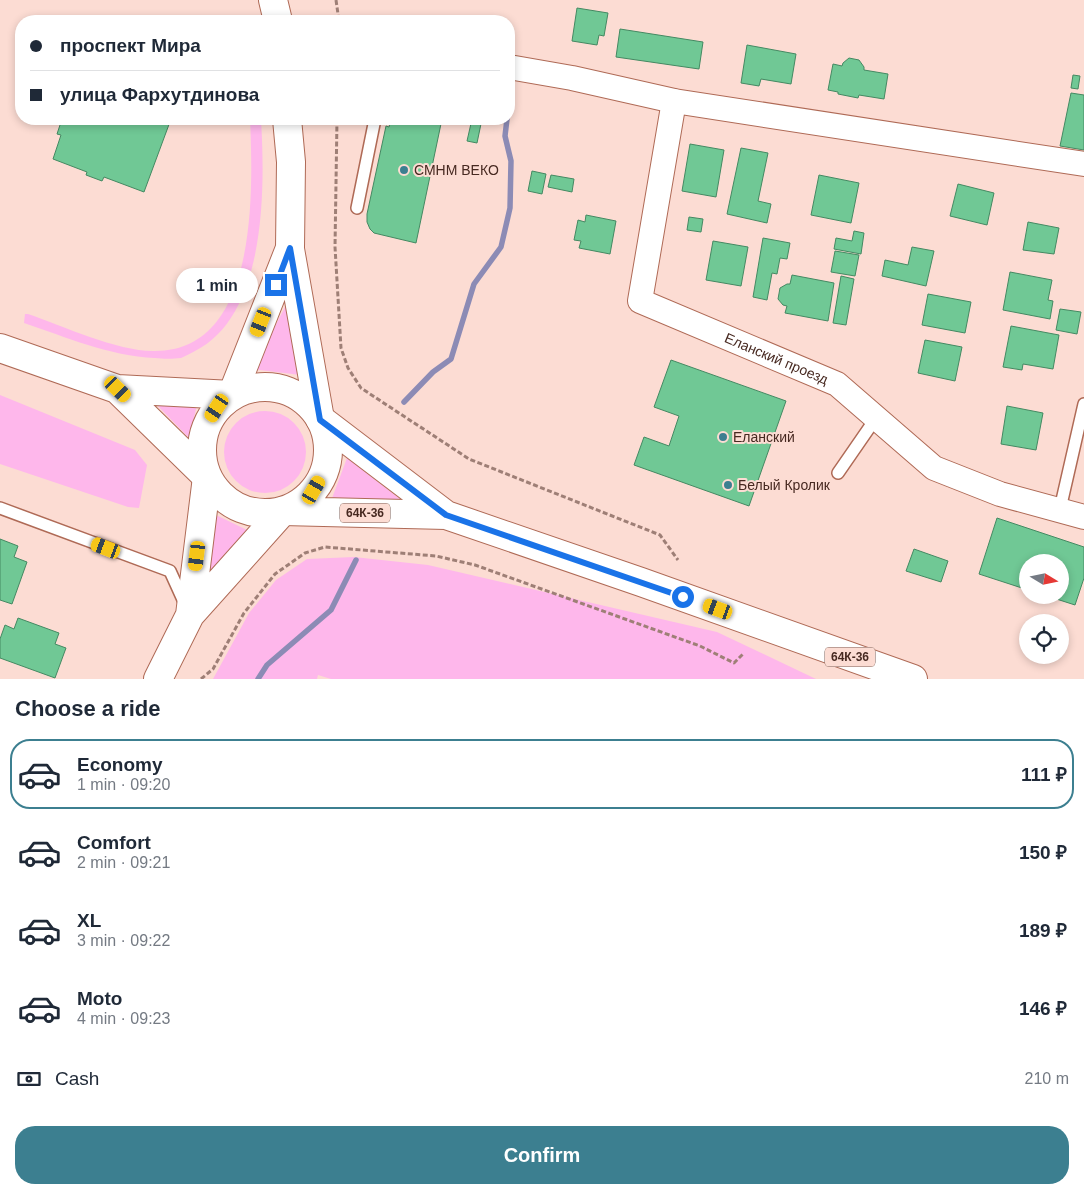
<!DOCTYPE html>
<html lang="en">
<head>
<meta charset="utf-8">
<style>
	:root { --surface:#fff; --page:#f2f2f3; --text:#1f2937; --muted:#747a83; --line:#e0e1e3; --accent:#3c7f90 }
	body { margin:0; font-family:Helvetica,sans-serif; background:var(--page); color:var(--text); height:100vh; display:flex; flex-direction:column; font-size:19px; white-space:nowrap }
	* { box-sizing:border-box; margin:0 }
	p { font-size:16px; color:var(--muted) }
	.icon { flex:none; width:28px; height:28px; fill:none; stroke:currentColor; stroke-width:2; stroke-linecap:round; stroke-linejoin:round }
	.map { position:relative; height:679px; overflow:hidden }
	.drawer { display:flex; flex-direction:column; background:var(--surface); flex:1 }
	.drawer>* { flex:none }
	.guide { position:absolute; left:15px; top:15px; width:500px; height:110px; border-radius:20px; box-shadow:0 2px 8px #0003; display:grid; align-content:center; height:110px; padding:0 15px; background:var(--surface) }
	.needle { width:32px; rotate:100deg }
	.tools { position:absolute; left:1019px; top:554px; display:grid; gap:10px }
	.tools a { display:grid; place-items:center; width:50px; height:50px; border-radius:50%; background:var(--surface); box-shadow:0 2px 8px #0003; font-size:25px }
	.end { position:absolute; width:22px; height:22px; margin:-11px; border:6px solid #1a73e8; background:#fff; box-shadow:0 0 0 2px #fff }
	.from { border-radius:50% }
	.bubble { position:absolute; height:35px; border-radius:18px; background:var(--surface); box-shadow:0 2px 8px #0003; font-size:16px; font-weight:800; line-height:35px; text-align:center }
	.car { position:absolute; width:15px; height:30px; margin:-15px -8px; border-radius:6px; box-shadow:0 0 4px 1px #0007; background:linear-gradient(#f5c518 24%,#345 0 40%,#f5c518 0 76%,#345 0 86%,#f5c518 0) }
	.guide b { display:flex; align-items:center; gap:18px; height:48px; font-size:19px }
	.guide b+b { border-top:1px solid var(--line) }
	.guide i { width:12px; height:12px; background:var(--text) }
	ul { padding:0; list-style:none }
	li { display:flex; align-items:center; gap:15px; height:70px; margin:0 10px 8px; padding:0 5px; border:2px solid transparent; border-radius:20px }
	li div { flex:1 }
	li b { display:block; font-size:19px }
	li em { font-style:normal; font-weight:800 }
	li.on { border-color:var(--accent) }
	li>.icon { width:45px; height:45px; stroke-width:1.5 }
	h2 { padding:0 15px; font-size:22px; line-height:60px }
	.pay { display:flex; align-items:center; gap:12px; height:55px; padding:0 15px; font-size:19px }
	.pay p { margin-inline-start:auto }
	.primary-button { display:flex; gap:10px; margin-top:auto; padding:10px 15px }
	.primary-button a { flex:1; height:58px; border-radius:20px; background:var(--accent); color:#fff; font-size:20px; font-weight:800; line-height:58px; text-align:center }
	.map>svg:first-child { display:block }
	.green { fill:#feb7eb }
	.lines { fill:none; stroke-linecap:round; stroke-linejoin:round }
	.stream { stroke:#8c8bb5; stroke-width:5.5 }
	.building { fill:#70c895; stroke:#448962 }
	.service-casing { stroke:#af6a56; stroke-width:14 }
	.minor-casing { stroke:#af6a56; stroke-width:26 }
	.tertiary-casing { stroke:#af6a56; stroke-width:30 }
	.secondary-casing { stroke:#af6a56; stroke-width:30 }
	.primary-casing { stroke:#af6a56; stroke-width:30 }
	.path { stroke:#9e7f76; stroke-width:3; stroke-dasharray:5 2.5; stroke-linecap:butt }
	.service { stroke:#fff; stroke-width:11 }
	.minor { stroke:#fff; stroke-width:24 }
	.tertiary { stroke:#fff; stroke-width:28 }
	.secondary { stroke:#fff; stroke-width:28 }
	.primary { stroke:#fff; stroke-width:28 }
	.route { stroke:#1a73e8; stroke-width:6 }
	.poi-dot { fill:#3c7f90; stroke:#fcdcd3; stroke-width:2 }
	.labels { text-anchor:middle; stroke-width:4; stroke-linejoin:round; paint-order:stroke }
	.shield { fill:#fcdcd3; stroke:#7d5f56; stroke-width:1 }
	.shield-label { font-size:12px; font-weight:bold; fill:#472921 }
	.poi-label { font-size:14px; fill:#472921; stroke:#fcdcd3; text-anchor:start }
	.street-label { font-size:14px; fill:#472921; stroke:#fcdcd3 }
</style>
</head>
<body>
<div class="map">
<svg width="1084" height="679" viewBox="0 0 1084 679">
	<rect width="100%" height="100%" fill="#fcdcd3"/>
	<path class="green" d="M250 119H261C265 187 267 315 195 351 191 353 186 356 181 358 173 359 163 359 155 358 109 356 66 337 24 323L25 314H28C63 326 119 352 155 351 259 351 253 190 250 119Z
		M286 305 300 375 253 369Z
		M0 395 135 450 147 465 139 508 128 507 0 464Z
		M198 401 189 438 155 403Z
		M224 452a41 41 0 1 1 82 0a41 41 0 1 1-82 0Z
		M347 458 400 499 331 501Z
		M216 515 247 530 204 584Z
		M354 557 428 565 717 632 816 679H331L318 675 317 679H213L249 613 276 580 307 559Z"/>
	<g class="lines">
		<path class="stream" d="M509 107 510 100
			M404 402 433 372 451 359 474 284 501 247 510 208 511 161 505 136 507 119
			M258 679 267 665 331 610 356 560"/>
	</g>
	<path class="building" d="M577 8 608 13 604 36 599 35 597 45 572 41Z
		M620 29 703 42 699 69 616 57Z
		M747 45 796 54 791 84 761 79 759 86 741 83Z
		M849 58 859 60 864 67V70L888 74 884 99 859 95 858 98 838 94V92L828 90 833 64 842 66 843 63Z
		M1073 75 1080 76 1078 89 1071 88Z
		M1071 93 1084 95V150L1060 146Z
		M57 119H171L144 192 104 177 102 181 86 175 87 172 53 159 61 135 57 134 61 122 57 120Z
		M391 119H442L416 243 374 233 370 229 367 222V214L386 126 389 127Z
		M472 119H482L477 143 467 141Z
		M690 144 724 150 716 197 682 191Z
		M741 148 768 153 758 201 771 204 767 223 727 214Z
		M532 171 546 174 542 194 528 191Z
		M551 175 574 179 572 192 548 187Z
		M819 175 859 183 851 223 811 215Z
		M958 184 994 193 987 225 950 216Z
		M586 215 616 221 610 254 579 248 581 241 574 240 578 220 585 222Z
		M689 217 703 219 701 232 687 230Z
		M1028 222 1059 228 1054 254 1023 250Z
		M854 231 864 233 861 254 834 249 836 238 852 241Z
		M763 238 790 243 787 259 780 258 777 274 772 273 767 300 753 297Z
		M713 241 748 247 741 286 706 280Z
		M912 247 934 251 926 286 882 276 885 260 908 265Z
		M835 251 859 255 855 276 831 272Z
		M1010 272 1052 280 1048 300 1053 301 1050 319 1003 310Z
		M792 275 834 283 828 321 785 313 787 306 783 305 778 299 780 288 787 284H790Z
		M841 276 854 279 846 325 833 323Z
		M928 294 971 302 965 333 922 325Z
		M1060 309 1081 312 1077 334 1056 330Z
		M1011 326 1059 335 1053 369 1023 364 1022 370 1003 367Z
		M925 340 962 347 955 381 918 373Z
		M671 360 786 401 749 506 634 465 644 437 669 446 679 416 654 407Z
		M1007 406 1043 413 1036 450 1001 444Z
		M997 518 1084 547V578L1075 605 1044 595H1060V562H1028V590L979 574Z
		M0 539 18 546 14 557 27 562 12 604 0 600Z
		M914 549 948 561 941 582 906 571Z
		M18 618 59 633 55 644 66 648 55 678 0 658V639L5 625 14 629Z"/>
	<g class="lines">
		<defs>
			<path id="service" d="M357 208 375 119
				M838 473 876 418
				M0 508 170 571 185 604
				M1060 509 1084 404"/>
			<g id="minor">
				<path d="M509 67 572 78 674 101 1084 164"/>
				<path id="s1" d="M674 101 640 301 837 384 934 468 1000 494 1084 517"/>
			</g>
			<path id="tertiary" d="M190 615 207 477
				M158 679 190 615 283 511"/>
			<path id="secondary" d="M273 0 278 21
				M290 249 320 419
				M232 395 290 248 291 162 287 119"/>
			<path id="primary" d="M0 348 117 389 232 395
				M202 450a63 63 0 1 1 126 0a63 63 0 1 1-126 0Z
				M117 389 207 477
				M320 419 446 515
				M283 511 446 515 641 582 913 679"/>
		</defs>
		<use href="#service" class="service-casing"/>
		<use href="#minor" class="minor-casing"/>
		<use href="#tertiary" class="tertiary-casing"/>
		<use href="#secondary" class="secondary-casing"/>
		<use href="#primary" class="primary-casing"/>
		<path class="path" d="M336 0 339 21
			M337 119 335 247 341 348 348 368 361 388 469 459 660 535 678 560
			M201 679 213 669 244 613 275 574 305 553 325 547 436 556 475 565 700 646 734 663 743 654"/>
		<use href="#service" class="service"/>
		<use href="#minor" class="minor"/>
		<use href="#tertiary" class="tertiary"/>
		<use href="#secondary" class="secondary"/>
		<use href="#primary" class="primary"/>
	</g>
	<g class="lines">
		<path class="route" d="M276 285 290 248 320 420 336 432 446 515 683 597"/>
	</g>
	<g class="poi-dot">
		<circle cx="404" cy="170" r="5"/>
		<circle cx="723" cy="437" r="5"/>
		<circle cx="728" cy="485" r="5"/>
	</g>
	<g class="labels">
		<g class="shield">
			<rect x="340" y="503.5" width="50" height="19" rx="4"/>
			<rect x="825" y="647.5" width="50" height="19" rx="4"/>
		</g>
		<g class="shield-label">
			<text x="365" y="517">64К-36</text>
			<text x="850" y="661">64К-36</text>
		</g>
		<g class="poi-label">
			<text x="414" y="175">СМНМ ВЕКО</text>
			<text x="733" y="442">Еланский</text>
			<text x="738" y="490">Белый Кролик</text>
		</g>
		<g class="street-label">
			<text dy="5" stroke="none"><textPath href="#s1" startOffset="351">Еланский проезд</textPath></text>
		</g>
	</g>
</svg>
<div class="tools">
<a><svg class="needle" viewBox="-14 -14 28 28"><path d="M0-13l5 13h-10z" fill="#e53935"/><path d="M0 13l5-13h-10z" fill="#747a83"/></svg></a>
<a><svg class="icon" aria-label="locate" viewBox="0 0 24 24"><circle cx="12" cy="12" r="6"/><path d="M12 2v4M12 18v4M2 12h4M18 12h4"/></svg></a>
</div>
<i class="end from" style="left:683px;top:597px"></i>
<i class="end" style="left:276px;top:285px"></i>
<div class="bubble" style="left:176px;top:268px;width:82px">1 min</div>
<i class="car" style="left:261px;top:322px;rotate:202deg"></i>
<i class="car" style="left:118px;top:389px;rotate:134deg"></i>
<i class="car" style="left:217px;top:408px;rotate:213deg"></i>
<i class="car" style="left:314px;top:490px;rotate:30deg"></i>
<i class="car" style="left:106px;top:548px;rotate:291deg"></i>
<i class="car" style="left:197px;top:556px;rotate:187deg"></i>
<i class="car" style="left:718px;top:609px;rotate:290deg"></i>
<div class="guide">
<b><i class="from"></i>проспект Мира</b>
<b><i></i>улица Фархутдинова</b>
</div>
</div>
<section class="drawer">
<h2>Choose a ride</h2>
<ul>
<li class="on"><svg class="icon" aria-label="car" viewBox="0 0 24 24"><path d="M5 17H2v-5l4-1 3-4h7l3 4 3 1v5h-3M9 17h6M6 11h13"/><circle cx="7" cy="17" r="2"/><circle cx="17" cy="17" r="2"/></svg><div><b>Economy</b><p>1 min · 09:20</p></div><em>111 ₽</em></li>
<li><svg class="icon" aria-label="car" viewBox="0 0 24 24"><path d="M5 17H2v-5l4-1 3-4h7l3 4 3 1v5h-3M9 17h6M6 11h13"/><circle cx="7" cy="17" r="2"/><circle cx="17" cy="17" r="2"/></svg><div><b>Comfort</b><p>2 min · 09:21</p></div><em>150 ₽</em></li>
<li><svg class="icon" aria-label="car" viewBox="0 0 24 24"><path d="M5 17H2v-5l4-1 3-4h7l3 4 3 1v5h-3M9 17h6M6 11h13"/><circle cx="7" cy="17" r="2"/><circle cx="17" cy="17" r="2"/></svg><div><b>XL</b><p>3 min · 09:22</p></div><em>189 ₽</em></li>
<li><svg class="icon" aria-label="car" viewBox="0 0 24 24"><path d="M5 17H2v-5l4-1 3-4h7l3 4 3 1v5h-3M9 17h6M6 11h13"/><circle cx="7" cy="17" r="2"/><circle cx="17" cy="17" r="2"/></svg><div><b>Moto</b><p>4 min · 09:23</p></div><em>146 ₽</em></li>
</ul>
<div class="pay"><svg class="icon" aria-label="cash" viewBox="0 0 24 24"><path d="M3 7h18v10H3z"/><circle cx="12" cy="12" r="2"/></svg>Cash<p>210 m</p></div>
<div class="primary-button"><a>Confirm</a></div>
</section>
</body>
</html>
